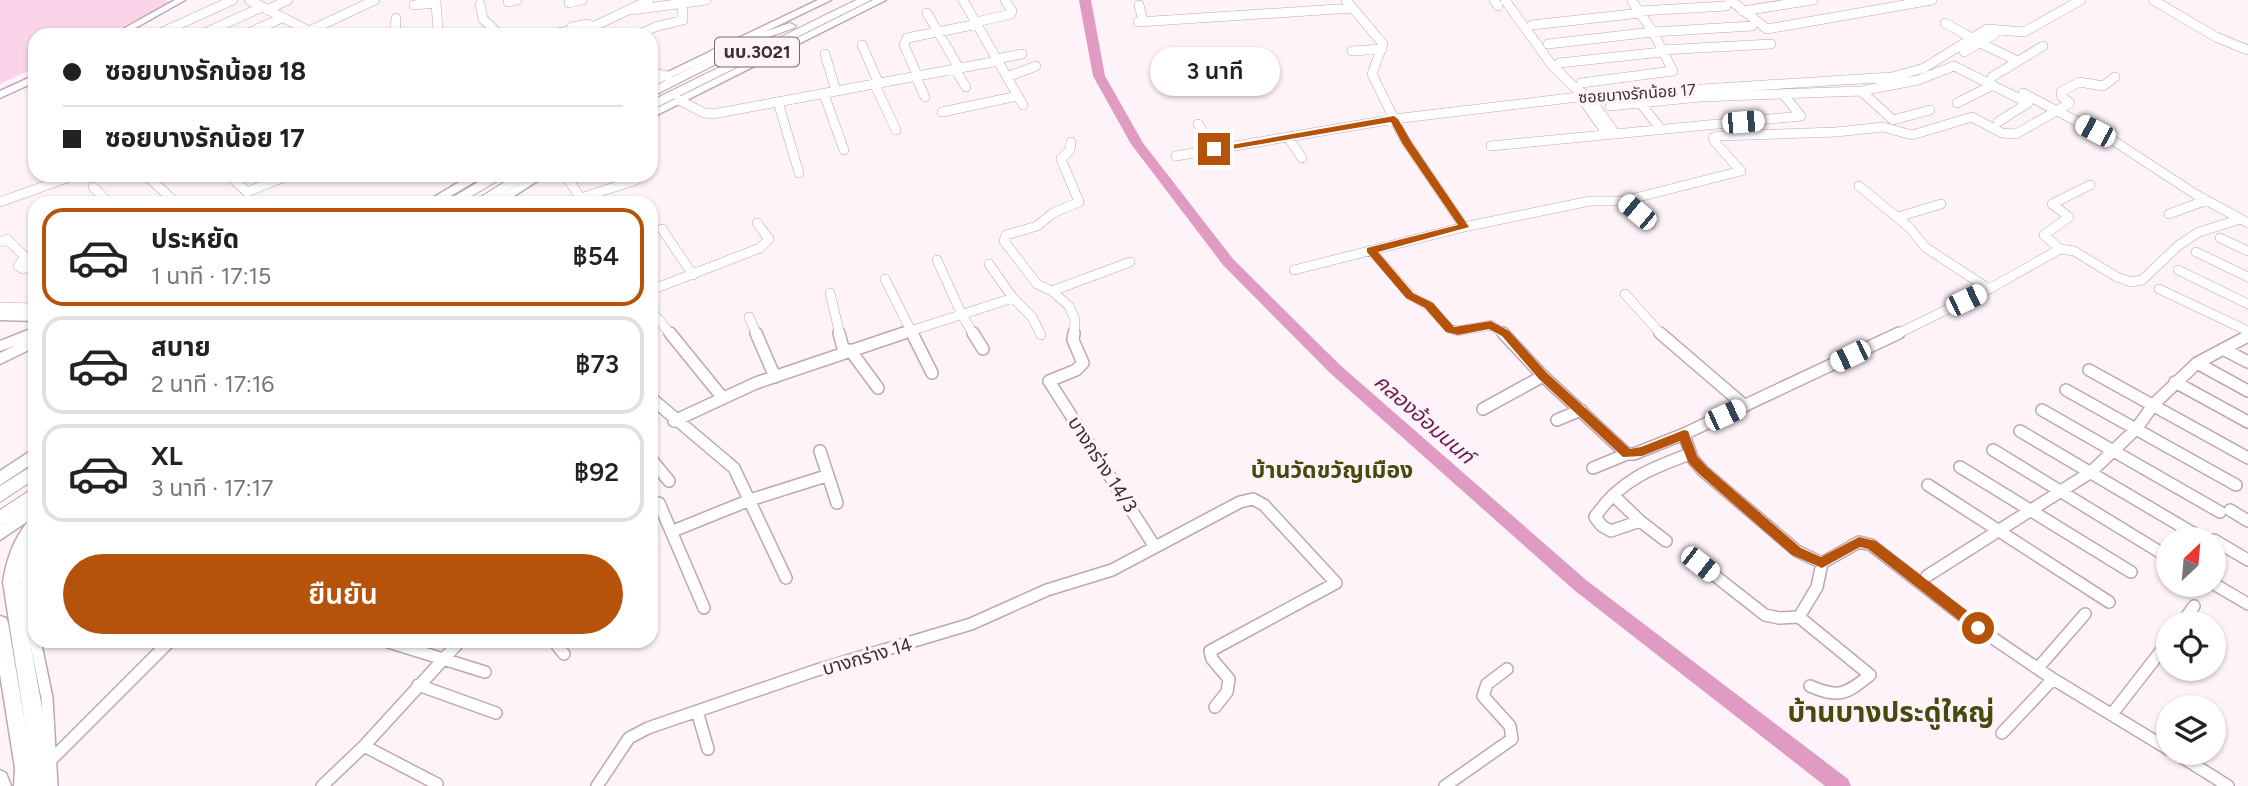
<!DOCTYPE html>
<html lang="th">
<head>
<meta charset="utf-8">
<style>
	:root { --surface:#fff; --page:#f6f6f6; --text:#222; --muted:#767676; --line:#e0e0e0; --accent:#b45309 }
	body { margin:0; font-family:Figtree,"Noto Sans Thai",sans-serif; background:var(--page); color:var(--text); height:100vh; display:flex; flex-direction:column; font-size:26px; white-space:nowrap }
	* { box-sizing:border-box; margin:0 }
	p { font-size:23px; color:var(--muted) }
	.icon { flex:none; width:38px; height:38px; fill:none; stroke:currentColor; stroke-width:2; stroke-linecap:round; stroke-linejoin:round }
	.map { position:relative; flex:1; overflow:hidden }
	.drawer { position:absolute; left:28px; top:196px; width:630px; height:452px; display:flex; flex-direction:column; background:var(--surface); border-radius:21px; box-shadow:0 2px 5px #0004 }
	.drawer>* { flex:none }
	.banner { position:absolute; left:28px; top:28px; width:630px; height:154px; border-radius:21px; box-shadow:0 2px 5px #0004; display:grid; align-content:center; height:154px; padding:0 35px; background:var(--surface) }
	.needle { width:46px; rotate:26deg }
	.fabs { position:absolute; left:2156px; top:527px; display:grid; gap:14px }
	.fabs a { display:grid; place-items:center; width:70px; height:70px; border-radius:50%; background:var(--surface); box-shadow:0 2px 5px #0004; font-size:35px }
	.end { position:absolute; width:32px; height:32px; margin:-16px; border:9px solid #b45309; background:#fff; box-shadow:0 0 0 4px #fff }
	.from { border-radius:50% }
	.bubble { position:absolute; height:49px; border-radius:24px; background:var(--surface); box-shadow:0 2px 5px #0004; font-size:23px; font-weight:600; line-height:49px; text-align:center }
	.car { position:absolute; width:21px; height:42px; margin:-21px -10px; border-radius:9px; box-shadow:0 0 5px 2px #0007; background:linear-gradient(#fff 24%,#345 0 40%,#fff 0 76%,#345 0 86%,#fff 0) }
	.banner b { display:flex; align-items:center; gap:24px; height:66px; font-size:26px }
	.banner b+b { border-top:2px solid var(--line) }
	.banner i { width:18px; height:18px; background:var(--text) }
	ul { padding:12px 0 0; list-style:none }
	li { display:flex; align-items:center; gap:21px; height:98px; margin:0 14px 10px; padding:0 21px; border:4px solid var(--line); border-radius:21px }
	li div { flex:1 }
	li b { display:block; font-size:26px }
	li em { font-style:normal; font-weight:600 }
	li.on { border-color:var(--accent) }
	li>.icon { width:63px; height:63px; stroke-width:1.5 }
	.primary-button { display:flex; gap:14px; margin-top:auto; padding:14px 35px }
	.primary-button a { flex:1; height:80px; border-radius:42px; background:var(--accent); color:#fff; font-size:28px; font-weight:600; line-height:80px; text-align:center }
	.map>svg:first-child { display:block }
	.green { fill:#fad4e9 }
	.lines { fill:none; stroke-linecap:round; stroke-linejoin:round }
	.river { fill:#e09bc2; fill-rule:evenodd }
	.minor-far1-casing { stroke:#c0a6b4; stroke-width:10 }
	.minor-casing { stroke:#c0a6b4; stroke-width:14 }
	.tertiary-casing { stroke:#c0a6b4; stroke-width:3 }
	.secondary-casing { stroke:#c0a6b4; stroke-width:3 }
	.primary-casing { stroke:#c0a6b4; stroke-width:2 }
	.minor-far1 { stroke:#fff; stroke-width:9 }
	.minor { stroke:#fff; stroke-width:11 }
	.tertiary { fill:#fff; fill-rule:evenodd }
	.secondary { fill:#fff; fill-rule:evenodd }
	.primary { fill:#fff; fill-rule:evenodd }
	.route { fill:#b45309 }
	.labels { text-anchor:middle; stroke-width:7; stroke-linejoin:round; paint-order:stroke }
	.far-street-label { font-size:16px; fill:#3b3036; stroke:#fef3f9 }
	.shield { fill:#fef3f9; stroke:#766a70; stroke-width:2 }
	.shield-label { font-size:18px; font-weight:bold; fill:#3b3036 }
	.street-label { font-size:19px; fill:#3b3036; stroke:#fef3f9 }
	.water-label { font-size:21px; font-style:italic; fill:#6c1d51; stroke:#fef3f9 }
	.quarter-label { font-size:23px; font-weight:bold; fill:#454a0d; stroke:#fef3f9 }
	.near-quarter-label { font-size:28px; font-weight:bold; fill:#454a0d; stroke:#fef3f9 }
</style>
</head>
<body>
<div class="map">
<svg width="2248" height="786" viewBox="0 0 2248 786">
	<rect width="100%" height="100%" fill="#fef3f9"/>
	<path class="green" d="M0 0H165L172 3 104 35H35V68L0 84Z"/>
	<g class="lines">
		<path class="river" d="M1079 0H1091L1105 76 1143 143 1233 259 1340 365 1586 580 1848 779 1851 786H1825L1574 590 1330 373 1223 265 1131 144 1093 76Z"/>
		<defs>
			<path id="minor-far1" d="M249 0 317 35
				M963 0 1023 105
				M1346 0 1383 44 1372 74 1403 137 1464 227
				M1494 0 1498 6
				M1505 0 1551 64 1577 90 1588 96 1615 133
				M1730 0 1767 29 1932 0
				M2153 0 2216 37 2248 50
				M508 2 517 0
				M569 3 582 0
				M480 4 483 19 500 35
				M414 5 436 3 438 31 441 35
				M1139 5 1143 21
				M267 10 288 0
				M632 10 706 0
				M1640 11 1726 6
				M1743 11 1813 0
				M927 13 959 68
				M976 22 1011 14 1012 11 1005 0
				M1138 22 1353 8
				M1945 23 1972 38
				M1532 25 1641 13
				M595 26 649 0
				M309 31 375 0
				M158 34 233 0
				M200 35 262 7
				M244 35 282 18
				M288 35 303 28
				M395 35 396 18
				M547 35 568 31
				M568 35 572 27 588 24 596 28 592 35
				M638 35 655 27 683 20 682 3
				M1980 43 2018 61
				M1548 44 1653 32 1752 26
				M862 45 879 84
				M1661 50 1771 44
				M1352 51 1382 49
				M1964 52 1995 34
				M825 54 836 91
				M996 59 1022 54
				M1559 63 1662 52
				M955 69 966 87
				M651 73 667 76
				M916 77 925 97
				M918 77 904 45 907 38 978 24
				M1007 77 1036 66
				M1992 77 2043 46
				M1581 83 1673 71 1653 32 1632 1
				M875 85 896 130
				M1861 91 1893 120 1930 110
				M1578 93 1607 134
				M2023 93 2114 141 2195 194 2248 223
				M824 94 844 150
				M679 100 704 113 713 114 998 61
				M778 102 799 173
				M1640 103 1661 129
				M1957 103 1993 85
				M1610 106 1700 97 1861 91 1918 80 1954 66 2028 103 1998 122
				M942 112 1018 96
				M1198 124 1214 149
				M1288 137 1302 158
				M1071 142 1070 150 1061 159 1079 202 1053 213 1037 226 1006 235 1004 241 1037 284 1052 291 1069 306 1075 319 1074 335
				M1491 146 1801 116 1783 94
				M1176 156 1394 119 1578 97 1892 77 1924 68 1987 29 2024 32 2081 0
				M146 175 176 203
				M565 175 584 203
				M235 181 247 192 289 175
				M1859 186 1910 228 1925 247 1989 289
				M93 187 109 203
				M581 198 636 180
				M1623 201 1651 224
				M0 202 75 175
				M2169 214 2207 200
				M1898 217 1941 204
				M662 229 693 275
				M2220 238 2248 251
				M0 242 7 239 26 258
				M2060 249 2044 235 2069 217 2052 204 2090 185
				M1371 250 1410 295 1429 306 1450 329 1458 331 1491 325 1506 335
				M2196 252 2248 277
				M35 257 23 260 18 266 23 269 35 265
				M937 260 962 315 974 335
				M989 264 1013 298 1032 317 1041 335
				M1294 270 1464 227 1590 201H1623L1741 171 1715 142 1713 138 1717 136 1836 132 1883 127 1912 135 1972 117 2002 133 2016 134 2070 103 2061 96V92L2079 82 2103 86 2115 77
				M2178 270 2248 304
				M885 279 913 335
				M2159 289 2248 331
				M651 290 760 248 769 239 757 223
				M1052 291 1130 262
				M830 293 840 335
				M1625 294 1662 335
				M0 307 35 308
				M651 310 671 335
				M749 317 757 335
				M898 335 1013 298
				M1895 335 1989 289 2060 249 2074 251 2117 277 2131 282 2142 280 2179 245 2199 232 2241 219"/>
			<path id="minor" d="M670 333 722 397
				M756 333 775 377
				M839 333 844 352
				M912 333 932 373
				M973 333 983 349
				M1074 333 1073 340 1083 363 1076 370 1049 381 1155 547
				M1503 333 1543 376 1627 454H1634L1684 434 1899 333
				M1660 333 1745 406
				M2223 349 2248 362
				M850 350 878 388
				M2197 363 2248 391
				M2089 370 2248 458
				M2175 382 2248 422
				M2066 390 2236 485
				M651 398 734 468 786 578
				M1483 409 1543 376
				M2042 410 2220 512
				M1557 420 1581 410
				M674 421 756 383 904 333
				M2020 431 2198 536
				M1684 434 1692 458 1703 471 1797 551 1822 563 1859 542 1871 545 1978 628 2053 679 2168 749
				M1993 450 2168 557
				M820 451 837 503
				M651 459 669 481
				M1960 467 2131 572
				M1593 468 1627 454
				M1928 485 2109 602
				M1613 495 1640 521
				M659 503 704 608
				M2230 510 2248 521
				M673 531 750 500 826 476
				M35 534C17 570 26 602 35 639
				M2214 540 2248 560
				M1666 541 1640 521 1611 531 1602 526 1595 517C1619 481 1651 468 1690 454
				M1700 564 1765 615 1779 618 1799 617
				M1927 576 2091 472 2136 429 2154 404 2197 363 2248 336
				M2214 584 2248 604
				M2182 623 2194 606
				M35 640 47 698 52 786
				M382 640 485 672
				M553 640 564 654
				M2038 668 2085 614
				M418 685 496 713
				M1810 686C1839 699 1846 694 1870 675L1799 617 1817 587 1822 563
				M697 711 708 749
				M2112 714 2168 642
				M2002 733 2053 679
				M364 746 437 784
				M2174 752 2228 786
				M52 759 171 640
				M322 786 364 746 461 640
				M597 786 629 738 648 728 817 670 971 624 1047 590 1112 570 1240 502 1253 499 1264 505 1336 583 1210 651 1212 659 1229 679 1227 692 1215 707
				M1445 786 1512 739 1510 726 1483 696 1487 684 1507 669"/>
			<path id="tertiary" d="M175 0H185L123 35H112Z
				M35 75V82L0 98V91Z"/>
			<path id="secondary" d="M818 0H831L651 87V80Z
				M873 0H886L651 118V111Z
				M471 175H486L439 203H424Z
				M533 175H547L503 203H488Z
				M0 310 35 311V321L0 320Z
				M28 330 35 335V347L0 364V353L16 345 0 351V341Z
				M35 448V462L0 485V471Z
				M35 502V516L31 519 35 518V536L23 558 19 582 42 708 50 786H14L15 768 0 674V616L6 618 8 623 26 730 3 582C7 558 13 541 28 521L0 540V526Z
				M0 770 6 773 11 786H0Z"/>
			<path id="primary" d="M856 0H871L651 110V101Z
				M790 23 796 26 794 28 725 53 730 56 728 58 651 97V88L716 55 710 52 712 50Z
				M490 175H507L460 203H443Z
				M516 175H533L488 203H471Z
				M35 464V479L0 502V486Z
				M35 487V503L0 526V510Z"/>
		</defs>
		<use href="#minor-far1" class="minor-far1-casing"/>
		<use href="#minor" class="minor-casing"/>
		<use href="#tertiary" class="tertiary-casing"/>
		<use href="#secondary" class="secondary-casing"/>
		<use href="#primary" class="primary-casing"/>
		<use href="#minor-far1" class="minor-far1"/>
		<use href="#minor" class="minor"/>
		<use href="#tertiary" class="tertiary"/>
		<use href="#secondary" class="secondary"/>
		<use href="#primary" class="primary"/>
	</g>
	<path class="route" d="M1394 116 1398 119 1412 143 1469 227 1378 252 1413 293 1433 303 1454 327 1491 321 1509 331 1547 373 1630 449 1641 447 1684 430 1688 431 1697 456 1707 467 1801 548 1821 557 1859 537 1876 541 1983 623V632H1974L1868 549 1860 547 1822 568 1792 555 1699 474 1688 462 1680 441 1642 456 1623 457 1539 379 1502 336 1489 329 1458 335 1446 332 1425 308 1406 298 1367 252V248L1458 225 1402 143 1391 122 1214 152 1209 149Z"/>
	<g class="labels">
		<g class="far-street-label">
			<text transform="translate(1637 93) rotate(-4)" y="6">ซอยบางรักน้อย 17</text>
		</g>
		<rect class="shield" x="715" y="37.5" width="84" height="29" rx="5"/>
		<g class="shield-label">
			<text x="757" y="58">นบ.3021</text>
		</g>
		<g class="street-label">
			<text transform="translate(1103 464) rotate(57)" y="7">บางกร่าง 14/3</text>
			<text transform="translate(867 656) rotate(-16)" y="7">บางกร่าง 14</text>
		</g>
		<g class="water-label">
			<text transform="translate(1424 419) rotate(41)" y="7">คลองอ้อมนนท์</text>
		</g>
		<g class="quarter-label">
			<text x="1332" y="478">บ้านวัดขวัญเมือง</text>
		</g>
		<g class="near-quarter-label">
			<text x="1891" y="722">บ้านบางประดู่ใหญ่</text>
		</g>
	</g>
</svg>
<div class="fabs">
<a><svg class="needle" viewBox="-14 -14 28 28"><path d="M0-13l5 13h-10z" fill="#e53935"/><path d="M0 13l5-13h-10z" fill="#767676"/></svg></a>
<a><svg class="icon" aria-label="locate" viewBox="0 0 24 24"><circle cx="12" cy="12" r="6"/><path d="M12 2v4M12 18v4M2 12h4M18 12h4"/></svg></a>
<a><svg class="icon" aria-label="layers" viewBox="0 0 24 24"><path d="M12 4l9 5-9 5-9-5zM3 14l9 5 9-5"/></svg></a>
</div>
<i class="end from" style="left:1978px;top:628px"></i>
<i class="end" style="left:1214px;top:149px"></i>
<div class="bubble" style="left:1150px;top:47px;width:130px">3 นาที</div>
<i class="car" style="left:1743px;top:122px;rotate:85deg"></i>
<i class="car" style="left:2095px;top:131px;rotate:298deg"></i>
<i class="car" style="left:1637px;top:212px;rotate:310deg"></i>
<i class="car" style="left:1966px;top:300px;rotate:64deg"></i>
<i class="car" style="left:1850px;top:356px;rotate:244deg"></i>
<i class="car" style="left:1725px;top:415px;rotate:65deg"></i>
<i class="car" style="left:1700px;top:564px;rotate:128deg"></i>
<div class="banner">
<b><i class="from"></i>ซอยบางรักน้อย 18</b>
<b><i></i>ซอยบางรักน้อย 17</b>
</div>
<section class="drawer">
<ul>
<li class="on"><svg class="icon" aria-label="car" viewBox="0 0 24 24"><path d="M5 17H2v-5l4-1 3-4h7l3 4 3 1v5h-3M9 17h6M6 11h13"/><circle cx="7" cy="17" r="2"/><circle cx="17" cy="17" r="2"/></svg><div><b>ประหยัด</b><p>1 นาที · 17:15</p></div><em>฿54</em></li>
<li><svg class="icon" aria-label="car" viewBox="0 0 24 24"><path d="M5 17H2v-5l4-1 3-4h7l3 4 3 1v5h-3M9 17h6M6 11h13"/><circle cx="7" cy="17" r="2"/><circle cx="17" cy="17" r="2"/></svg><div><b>สบาย</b><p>2 นาที · 17:16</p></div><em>฿73</em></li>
<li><svg class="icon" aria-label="car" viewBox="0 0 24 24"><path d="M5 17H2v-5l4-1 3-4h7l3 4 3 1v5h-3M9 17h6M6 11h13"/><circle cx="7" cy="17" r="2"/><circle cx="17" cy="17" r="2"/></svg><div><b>XL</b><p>3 นาที · 17:17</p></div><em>฿92</em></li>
</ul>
<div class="primary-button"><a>ยืนยัน</a></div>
</section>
</div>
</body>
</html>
